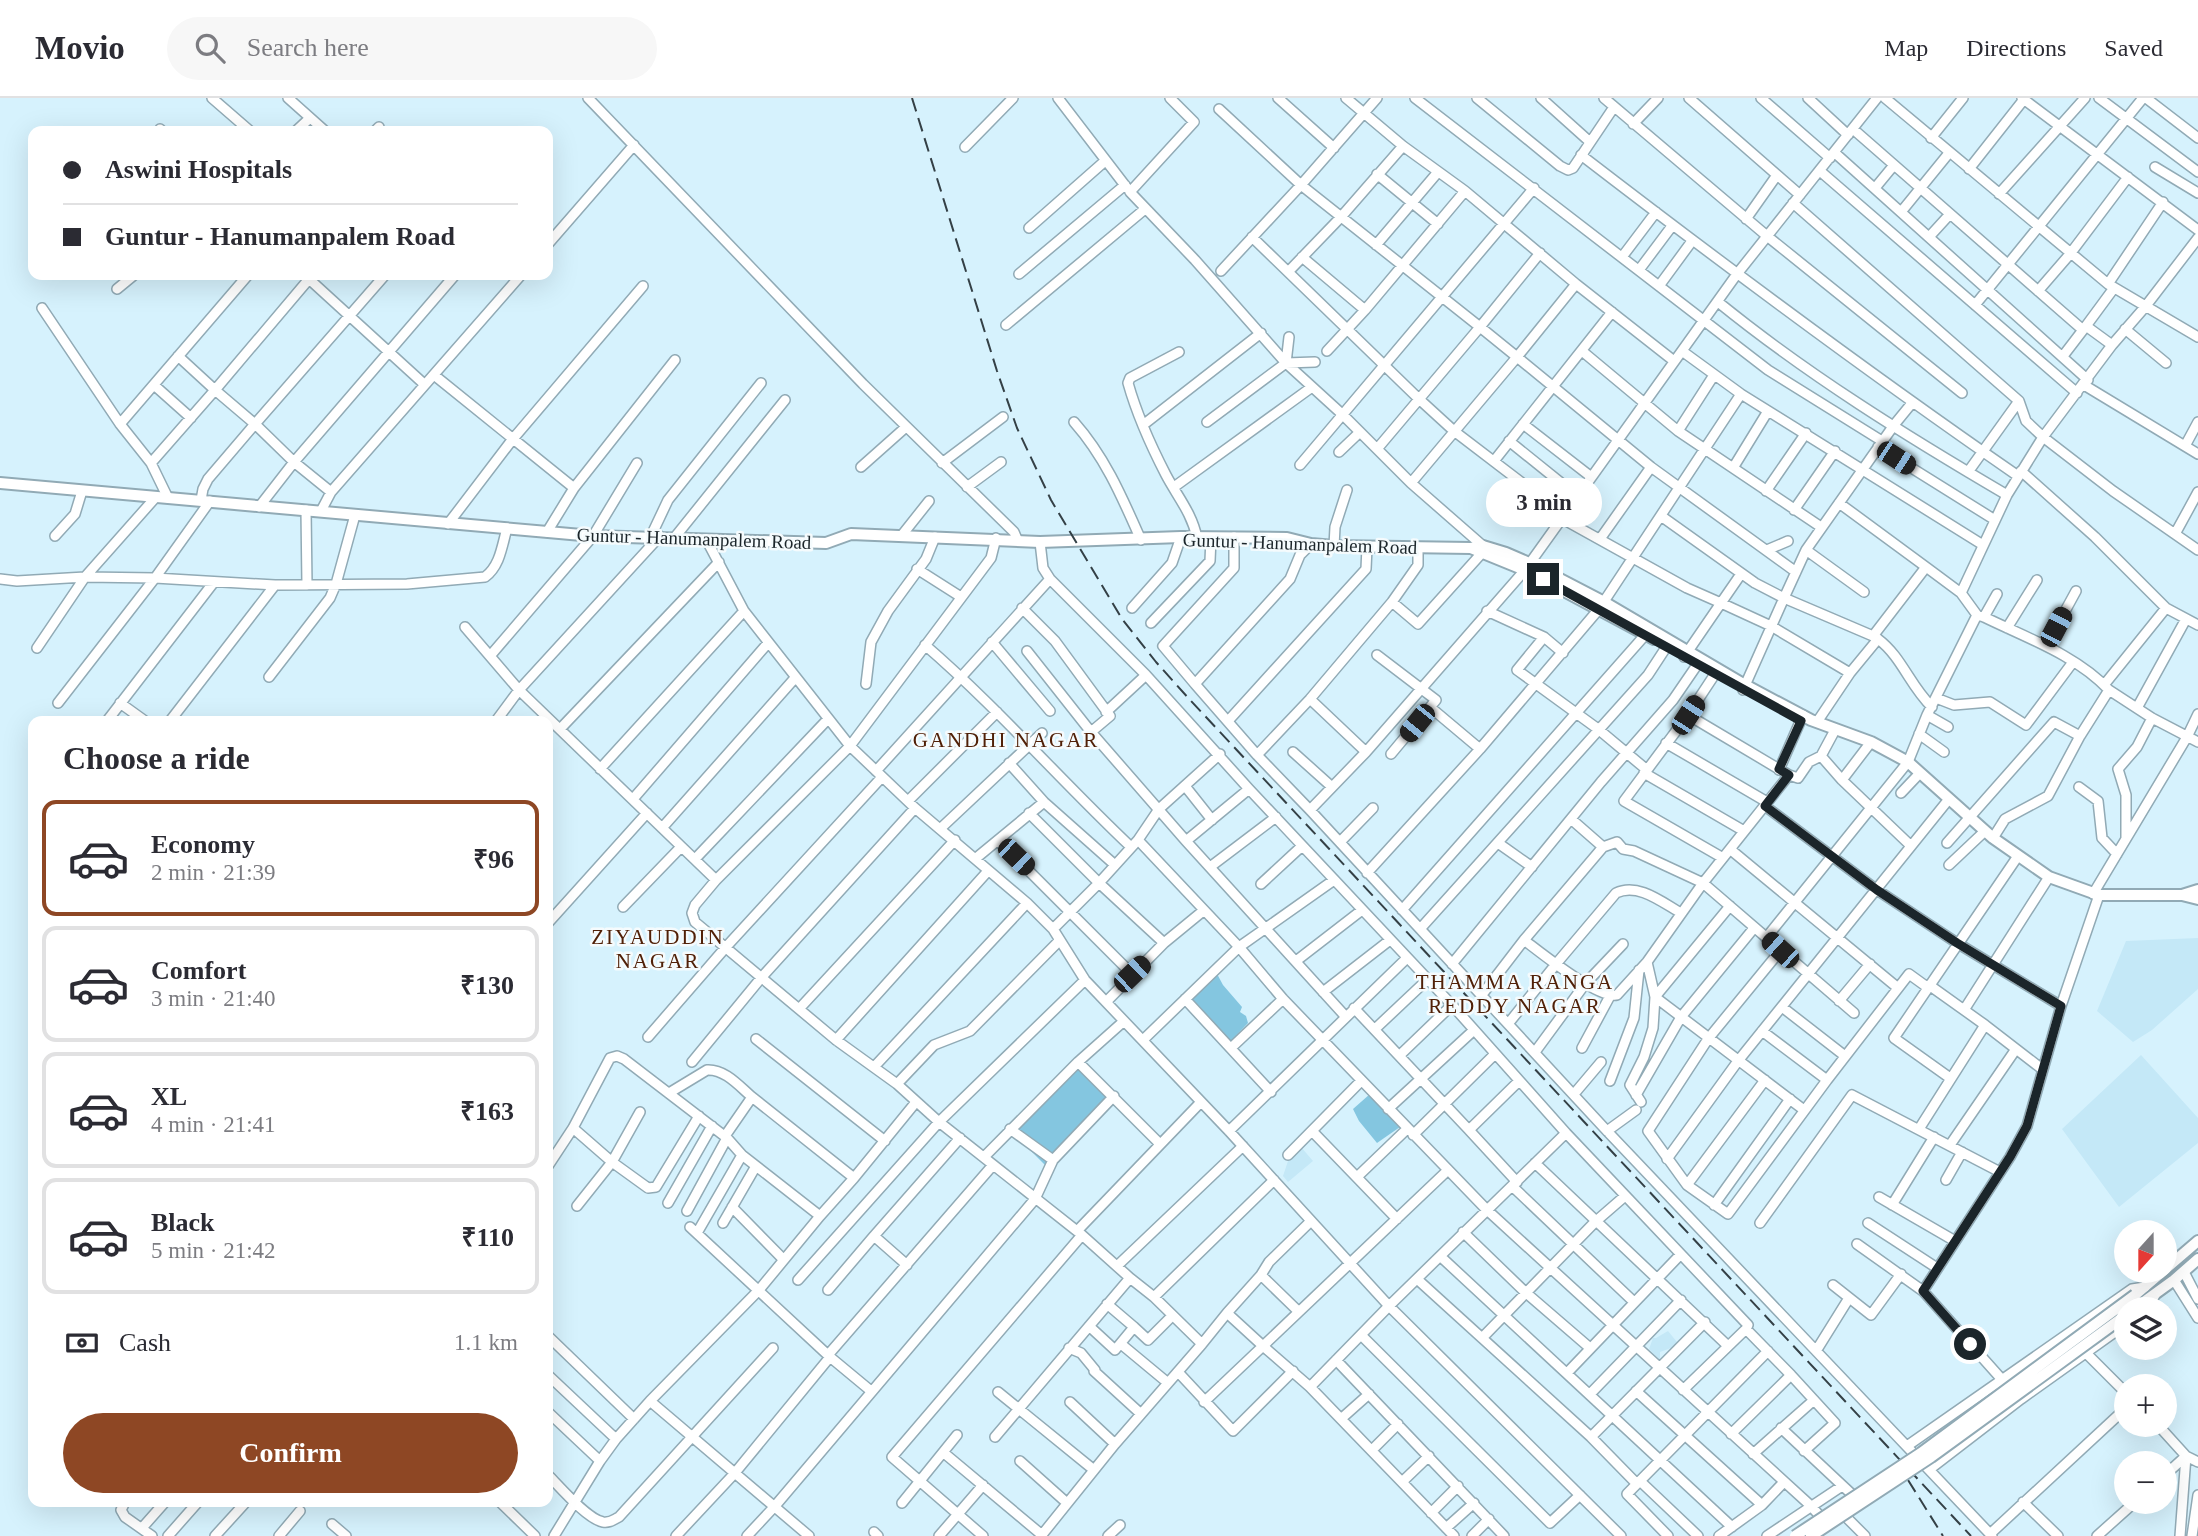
<!DOCTYPE html>
<html lang="en">
<head>
<meta charset="utf-8">
<style>
	:root { --surface:#fff; --page:#f7f7f7; --text:#2b2b33; --muted:#7c7c81; --line:#e1e1e2; --accent:#8e4724 }
	body { margin:0; font-family:Georgia,serif; background:var(--page); color:var(--text); height:100vh; display:flex; flex-direction:column; font-size:26px; white-space:nowrap }
	* { box-sizing:border-box; margin:0 }
	p { font-size:23px; color:var(--muted) }
	.icon { flex:none; width:38px; height:38px; fill:none; stroke:currentColor; stroke-width:2; stroke-linecap:round; stroke-linejoin:round }
	.map { position:relative; flex:1; overflow:hidden }
	.sheet { position:absolute; left:28px; top:618px; width:525px; height:791px; display:flex; flex-direction:column; background:var(--surface); border-radius:14px; box-shadow:0 7px 28px #0002 }
	.sheet>* { flex:none }
	.banner { position:absolute; left:28px; top:28px; width:525px; height:154px; border-radius:14px; box-shadow:0 7px 28px #0002; display:grid; align-content:center; height:154px; padding:0 35px; background:var(--surface) }
	.needle { width:46px; rotate:201deg }
	.controls { position:absolute; left:2114px; top:1122px; display:grid; gap:14px }
	.controls a { display:grid; place-items:center; width:63px; height:63px; border-radius:50%; background:var(--surface); box-shadow:0 7px 28px #0002; font-size:35px }
	.end { position:absolute; width:32px; height:32px; margin:-16px; border:9px solid #1b252a; background:#fff; box-shadow:0 0 0 4px #fff }
	.from { border-radius:50% }
	.bubble { position:absolute; height:49px; border-radius:24px; background:var(--surface); box-shadow:0 7px 28px #0002; font-size:23px; font-weight:700; line-height:49px; text-align:center }
	.car { position:absolute; width:21px; height:42px; margin:-21px -10px; border-radius:9px; box-shadow:0 0 5px 2px #0007; background:linear-gradient(#222 24%,#8ab4d8 0 40%,#222 0 76%,#8ab4d8 0 86%,#222 0) }
	.banner b { display:flex; align-items:center; gap:24px; height:66px; font-size:26px }
	.banner b+b { border-top:2px solid var(--line) }
	.banner i { width:18px; height:18px; background:var(--text) }
	ul { padding:0; list-style:none }
	li { display:flex; align-items:center; gap:21px; height:116px; margin:0 14px 10px; padding:0 21px; border:4px solid var(--line); border-radius:14px }
	li div { flex:1 }
	li b { display:block; font-size:26px }
	li em { font-style:normal; font-weight:700 }
	li.active { border-color:var(--accent) }
	li>.icon { width:63px; height:63px; stroke-width:1.5 }
	h2 { padding:0 35px; font-size:32px; line-height:84px }
	.pay { display:flex; align-items:center; gap:18px; height:77px; padding:0 35px; font-size:26px }
	.pay p { margin-inline-start:auto }
	.primary-button { display:flex; gap:14px; margin-top:auto; padding:14px 35px }
	.primary-button a { flex:1; height:80px; border-radius:42px; background:var(--accent); color:#fff; font-size:28px; font-weight:700; line-height:80px; text-align:center }
	header { display:flex; align-items:center; gap:42px; box-sizing:border-box; height:98px; padding:0 35px; background:var(--surface); border-bottom:2px solid var(--line) }
	header strong { font-size:33px }
	nav { display:flex; gap:38px; margin-inline-start:auto; font-size:24px }
	.search { width:490px; height:63px; background:var(--page); display:flex; align-items:center; gap:18px; box-sizing:border-box; padding:0 24px; border-radius:38px; color:var(--muted); font-size:26px }
	.map>svg:first-child { display:block }
	.built { fill:#c4e8f7 }
	.green { fill:#84c6e0 }
	.lines { fill:none; stroke-linecap:round; stroke-linejoin:round }
	.minor-casing { stroke:#91aab5; stroke-width:12 }
	.major-casing { stroke:#91aab5; stroke-width:14 }
	.minor { stroke:#fff; stroke-width:9 }
	.major { stroke:#fff; stroke-width:10 }
	.rail { stroke:#344046; stroke-width:2; stroke-dasharray:14 7; stroke-linecap:butt }
	.major-bridge-casing { stroke:#91aab5; stroke-width:14; stroke-linecap:butt }
	.major-bridge { stroke:#fff; stroke-width:10 }
	.route { stroke:#1b252a; stroke-width:9 }
	.labels { text-anchor:middle; stroke-width:5; stroke-linejoin:round; paint-order:stroke }
	.street-label { font-size:19px; fill:#1b252a; stroke:#f5fbfd }
	.neighbourhood-label { font-size:21px; letter-spacing:2px; fill:#502007; stroke:#f5fbfd }
</style>
</head>
<body>
<header>
<strong>Movio</strong>
<div class="search"><svg class="icon" aria-label="search" viewBox="0 0 24 24"><circle cx="10" cy="10" r="6"/><path d="M15 15l6 6"/></svg>Search here</div>
<nav><a>Map</a><a>Directions</a><a>Saved</a></nav>
</header>
<div class="map">
<svg width="2198" height="1438" viewBox="0 0 2198 1438">
	<rect width="100%" height="100%" fill="#d6f2fd"/>
	<path class="built" d="M2198 840V891L2152 932 2133 944 2097 913 2126 843Z
		M2141 957 2198 1020V1045L2119 1109 2062 1031Z
		M1301 1049 1313 1063 1288 1084 1283 1078 1289 1060Z
		M1668 1233 1677 1244 1671 1250 1660 1254V1262L1649 1251 1653 1240H1656Z"/>
	<path class="green" d="M1216 874 1223 887 1242 909 1240 914 1246 918 1248 925 1230 944 1191 900Z
		M1078 967 1110 1001 1047 1069 1013 1035Z
		M1370 996 1400 1029 1377 1045 1359 1023 1353 1011Z"/>
	<g class="lines">
		<defs>
			<path id="minor" d="M212 0 250 33
				M288 0 325 33
				M588 0 863 286 1014 434 1017 441
				M1058 0 1127 90
				M1170 0 1194 24 1130 94 1195 162 1286 265 1343 317 1411 385 1483 448 1481 456 1418 526 1392 504
				M1278 0 1334 50
				M1346 0 1403 48 1465 93 1576 186 1674 263
				M1415 0 1768 272 1882 343
				M1477 0 1560 68 1568 72 1573 70 1614 9
				M1541 0 1590 44
				M1604 0 1767 138 1962 295
				M1689 0 1800 97
				M1761 0 1830 60
				M1808 0 1848 37
				M1885 0 2108 186 2198 239
				M2022 0 2198 132
				M2099 0 2198 74
				M2146 0 2198 40
				M1219 11 1301 87 1480 229 1540 155
				M1633 26 1658 0
				M160 31 162 33
				M1853 31 2083 232
				M296 33 310 20
				M375 33 379 29
				M1931 40 1963 0
				M965 49 1013 0
				M1835 55 2088 282
				M1581 57C1724 167 1869 275 2018 378
				M2155 69 2198 95
				M1969 71 2025 0
				M1820 73 2077 295
				M1377 76 1438 126
				M1875 90 1894 67
				M1999 96 2085 0
				M1793 105 2019 303 2026 323 2043 339 2113 393 2198 452
				M1901 114 1949 55
				M1746 121 1777 77
				M1029 130 1105 63
				M1252 139 1419 301 1454 333 1564 417
				M1929 139 1950 116
				M548 146 634 47
				M1376 147 1438 74
				M1302 159 1365 212
				M1622 159 1656 114
				M1639 172 1672 128
				M1221 173 1301 87 1377 0
				M1288 174 1341 119 1403 48
				M1019 176 1125 87
				M385 177 255 326 294 364 331 394 521 177
				M311 178 309 181 424 286
				M2108 186 2163 104
				M1659 188 1692 143
				M117 191 134 177
				M2038 193 2070 156 2128 79
				M1718 204C1808 277 1908 339 2007 397
				M1975 207 2143 0
				M42 210 120 326 151 365 168 400
				M1006 227 1145 111
				M2086 228 2114 190
				M2125 231 2166 265
				M1289 239 1286 265 1315 264
				M1327 253 1365 212 1465 93
				M1582 253 1678 333 1821 429
				M1682 253 1741 296 1983 447
				M1179 254 1130 280 1128 285C1137 317 1151 348 1166 377 1177 398 1192 415 1197 440
				M2063 258 2086 228 2112 247
				M434 277 574 390 675 262
				M154 287 191 320
				M2084 287 2198 356
				M1074 324C1105 359 1122 399 1141 442
				M1207 324 1286 265
				M120 326 248 177
				M1523 326 1590 378
				M1143 327 1261 235
				M1678 333 1714 277
				M1509 343 1576 397
				M2185 348 2198 324
				M1878 349 1995 422
				M1377 351 1480 229 1517 259 1576 186
				M1339 354 1360 334
				M1494 363 1612 214
				M151 365 215 292 178 258
				M942 365 1003 319
				M1300 367 1534 90
				M861 369 906 329
				M1733 370 1768 313
				M2021 373 2095 439 2166 510 2198 527
				M1968 374 2019 303
				M1411 385 1517 259 1651 369 1796 474
				M967 389 1001 364
				M1174 389 1312 289
				M1766 393 1806 335
				M201 402 203 391 208 381 255 326 215 292 309 181 304 177
				M1839 405 1926 469
				M259 409 294 364 455 177
				M306 412 307 487
				M1794 412 1835 353
				M321 413 331 394
				M1661 418 1755 485 1784 500 1806 452 1864 494
				M1561 420 1687 490 1721 505 1741 476
				M448 426 512 342 643 188
				M547 434 574 390
				M2175 436 2198 394
				M902 437 929 403
				M55 438 75 416 82 393
				M651 438 668 402 761 285
				M675 439 785 302
				M996 440 991 460 850 648 716 782 695 807 692 815 695 824 836 942 897 986 939 1024 1082 1137
				M706 441 744 513 850 648 915 710 1027 805 1053 831 1085 882 1229 1033 1389 1208 1310 1289 1454 1438
				M1600 441 1651 369
				M1040 444 1043 470 1050 481 1146 577 1249 691 1452 907 1566 1035 1748 1227 1746 1231 1791 1277
				M1311 446 1300 457 1290 481 1195 586 1257 657 1310 712 1607 1033 1992 1438
				M1334 448 1335 429 1347 392
				M1767 452 1788 443
				M1806 452 1894 327 1912 305
				M917 471 961 499
				M0 481 17 483 85 479 155 480 275 487 407 486 485 479C500 468 502 448 507 430
				M1022 510 1055 543 1110 618 1091 634
				M1132 510 1172 465 1181 439
				M1487 513 1544 539 1563 555
				M1977 517 1984 519C2027 540 2076 557 2109 592
				M1984 519 1997 496
				M1151 525 1210 463 1211 440
				M465 529 519 592 716 782
				M2007 530 2037 482
				M1544 539 1517 572 1598 631 1647 672
				M1877 540 1873 538 1926 469 1961 495
				M992 544 1050 613
				M925 547C998 610 1061 683 1131 749
				M2046 548 2076 493
				M37 550 85 479 155 400
				M1027 553 1091 634 1186 743 1346 919
				M1377 557 1436 602 1391 656
				M490 558 593 438 637 365
				M1684 559 1721 505 1771 528 1850 575
				M1715 576 1688 617 1624 703 1723 760
				M269 579 330 500 336 486 355 417
				M866 586 871 544 888 513 926 461 935 439
				M1195 586 1163 548 1234 470V439
				M2104 587 2166 510
				M1743 592 1784 500 1873 538
				M1936 600 1954 607 1990 604 2026 627 2073 564
				M1310 601 1366 654
				M58 605 155 480 210 403
				M120 605 145 623
				M1430 609 1480 651
				M2137 610 2186 521
				M1106 614 1146 577
				M1688 617 1789 677 1798 680 1809 664 1821 658 1835 632
				M1927 617 1948 629
				M107 623 214 484
				M170 623 275 487
				M496 623 519 592 660 438
				M1228 623 1366 471 1367 449
				M1817 624 1850 575 1878 541C1902 559 1910 588 1932 609
				M560 631 719 464
				M1919 636 1944 654
				M1666 645 1767 704
				M1293 654 1332 689
				M1257 657 1310 601 1392 504 1418 467V449
				M1821 658 1842 682 1910 747
				M1009 665 1044 704 1115 767
				M600 671 744 513
				M1779 672 1803 617
				M876 673 1050 481
				M1644 675 1744 733
				M1842 682 1871 644
				M1185 688 1212 722
				M2079 689 2098 703 2102 740 2117 756
				M1901 695 1919 676
				M633 701 768 545
				M908 703 997 614
				M1765 708 1877 792 1957 845 2061 908
				M1310 712 1366 654 1525 472 1737 176 1877 0
				M1029 715 1099 785 1164 845 1106 904
				M662 730 795 580
				M941 730 1042 635
				M1993 740 2005 721 2048 698 2080 638 2109 592 2152 620 2198 644
				M2126 740V697L2118 671 2137 649 2152 620
				M998 742 1132 876
				M1138 742 1239 849 1283 901 1486 1111 1811 1408 1826 1425
				M1186 743 1249 691
				M1340 744 1373 710
				M1498 745 1532 769
				M1947 745 2054 624 2080 638
				M1603 749 1617 744 1623 751 1634 753 1703 785 1854 915
				M1731 752 1898 890
				M695 761 828 621
				M975 761 1044 704
				M1949 767 1985 733
				M1210 769 1276 719
				M1367 775 1480 651 1599 511 1741 296
				M1261 786 1302 748
				M2093 796 2187 639 2198 616
				M623 809 681 749
				M1402 812 1646 536
				M548 825 647 715
				M1053 831 1099 785 1138 742 1159 711 1220 656
				M1420 831 1648 577 1667 548
				M1766 840 1908 664 1927 617 1977 517 1961 495 2007 397 2043 339 2112 247 2145 209 2198 140
				M1524 842C1540 854 1599 902 1617 897L1647 864 1703 785 1789 677
				M1164 845 1203 813
				M1780 853 1708 941 1648 1033 1687 1087 1728 1116 1827 982 1909 876 1927 889
				M1296 863 1362 812
				M1647 864 1655 899 1804 1012
				M1452 866 1601 684 1673 602 1697 567
				M1929 887 1985 927
				M1323 894 1390 842
				M1481 898 1524 842 1603 749 1571 721
				M1185 901 1271 994
				M1839 903 1870 866
				M1782 909 1845 958
				M1354 910 1469 1032
				M799 911 955 742
				M1964 912 2049 779
				M1508 926 1556 866 1616 795C1638 784 1663 805 1681 815
				M1375 931 1428 881
				M1762 933 1827 982
				M648 939 726 849 882 679
				M756 941 885 1043
				M836 942 988 773
				M1143 942 1239 849 1334 782
				M1231 950 1283 901
				M1582 950 1610 898
				M1535 954 1585 886 1623 846
				M1400 957 1452 907
				M692 964 761 880 915 710
				M1078 964 1160 1046
				M874 969 1027 805
				M1950 980 1894 940 2018 758
				M1610 983 1634 920 1639 872
				M897 986 934 947 970 933 1060 842
				M669 995 707 972C725 971 739 988 752 999
				M1574 996 1601 964
				M1636 997 1681 919 1754 830
				M1641 1004 1630 987 1644 959 1653 930 1655 899 1730 808
				M1388 1011 1474 932
				M573 1030 612 1064 648 1090 656 1089 699 1018
				M1010 1031 1053 1062
				M1919 1031 1985 927 2042 971
				M1229 1033 1407 860
				M1312 1033 1397 1121
				M1607 1033 1636 1012
				M1566 1035 1389 1208 1621 1438
				M1413 1037 1495 956
				M725 1038 752 999 854 1080 820 1118
				M1950 1047 2016 951
				M1288 1057 1361 983
				M984 1059 1078 964 1124 923
				M1667 1061 1738 963 1949 701
				M1535 1065 1728 1248
				M548 1068 573 1030 610 960 617 958 624 961 727 1040 742 1057 820 1118 759 1192 650 1303 616 1341 600 1363 554 1438
				M1357 1079 1407 1031
				M854 1080 916 1004
				M1946 1082 1962 1054
				M1517 1084 1469 1032 1519 983
				M1687 1087 1765 982
				M1512 1088 1634 1204
				M1879 1099 1955 1143
				M668 1105 712 1028
				M1714 1107 1790 1001
				M1892 1107 1934 1039
				M577 1108 612 1064 640 1014
				M732 1109 783 1161
				M687 1113 727 1040
				M723 1125 756 1068
				M1760 1125 1852 997 2000 1074
				M1868 1125 1937 1170
				M690 1129 830 1259 871 1293
				M1077 1133 1201 1004
				M1463 1134 1525 1194 1590 1250
				M697 1135 742 1057
				M874 1138 960 1040
				M1857 1146 1923 1193 2005 1285
				M1440 1158 1732 1429
				M1117 1168 1243 1048
				M2184 1174 2198 1201
				M1261 1177 1269 1164 1311 1123
				M1417 1181 1591 1339 1637 1386
				M798 1182 939 1024 1085 882
				M2174 1182 2198 1220
				M1833 1187 1871 1217 1901 1176
				M828 1192 874 1138 907 1167
				M1923 1193 2010 1059 2027 1028 2061 908 2099 797
				M1154 1199 1274 1082
				M1107 1206 1134 1229
				M2147 1211 2155 1197
				M1227 1215 1261 1177 1298 1213
				M1089 1228 1115 1252 1134 1229 1148 1242 1172 1218
				M1361 1237 1550 1425 1580 1397
				M548 1238 634 1321
				M1482 1240 1595 1124 1625 1098
				M1121 1246 1168 1285
				M1202 1246 1227 1215 1263 1248 1204 1304
				M1069 1250 1081 1255 1095 1272
				M1816 1253 1849 1200
				M2086 1255 2126 1295
				M828 1257 993 1067
				M1336 1262 1504 1438
				M1094 1273 1141 1316
				M1178 1274 1233 1333 1293 1273
				M1567 1275 1680 1157
				M548 1277 616 1341
				M1310 1289 1263 1248 1448 1072
				M1683 1292 1746 1231
				M1636 1293 1762 1407
				M998 1294 1094 1372
				M1590 1296 1681 1202
				M650 1303 809 1438
				M1070 1304 1115 1346
				M548 1314 600 1363
				M1342 1320 1369 1296
				M2157 1326 2186 1358 2180 1438
				M1781 1330 1859 1403
				M1731 1336 1791 1277 1835 1325 1804 1353
				M995 1339 1130 1180 1154 1199 1202 1246 1115 1346 1041 1438
				M1591 1339 1705 1224
				M1907 1348 2132 1191 2145 1189
				M1372 1352 1398 1326
				M944 1355 1042 1437
				M1753 1356 1814 1302
				M1020 1363 1067 1405
				M1930 1371 2021 1301 2126 1226
				M548 1377C560 1389 587 1421 603 1424 610 1425 613 1422 619 1419L773 1250
				M2165 1377 2186 1358 2198 1364
				M1640 1383 1698 1438
				M1402 1384 1429 1358
				M125 1404 121 1412 125 1419 152 1438
				M500 1404 535 1438
				M2023 1404 2058 1438
				M902 1405 957 1337
				M1431 1415 1458 1388
				M1846 1419 1865 1438
				M332 1426 346 1438
				M142 1430 165 1404
				M1446 1430 1474 1405
				M874 1434 878 1438
				M1990 1436 2126 1310
				M168 1438 198 1404
				M215 1438 246 1404
				M279 1438 300 1413
				M676 1438 734 1376 830 1259
				M747 1438 775 1408 1035 1101 1053 1062 1114 998
				M939 1438 983 1387
				M983 1438 892 1359 1082 1137 1130 1180
				M1108 1438 1120 1427
				M1472 1438 1489 1421
				M1668 1438 1627 1396 1768 1253
				M1719 1438 1762 1407 1784 1384
				M1767 1438 1842 1388
				M2097 1438 2135 1404
				M2192 1438 2198 1397"/>
			<path id="major" d="M0 385 593 438 826 445 851 436 1040 444 1181 439 1287 440 1311 446 1334 448 1471 450 1483 448 1506 455 1529 465 1604 504 1745 587 1811 622 1871 644 1908 664 1993 740 2049 779 2099 797H2182L2198 801
				M1471 450 1525 472 1654 541
				M2182 797 2198 792
				M2135 1197 2198 1143
				M2134 1211 2174 1182 2198 1161"/>
		</defs>
		<use href="#minor" class="minor-casing"/>
		<use href="#major" class="major-casing"/>
		<use href="#minor" class="minor"/>
		<use href="#major" class="major"/>
		<path class="rail" d="M912 0 997 273 1017 330 1051 402 1122 521 1156 564 1191 603 1971 1438
			M1908 1382 1943 1438"/>
		<defs>
			<path id="major-bridge" d="M1795 1438 1921 1355 2135 1197
				M1811 1438 1931 1359 2126 1217"/>
		</defs>
		<use href="#major-bridge" class="major-bridge-casing"/>
		<use href="#major-bridge" class="major-bridge"/>
	</g>
	<g class="lines">
		<path class="route" d="M1543 481 1801 623 1779 671 1789 677 1765 708 1877 792 1957 845 2061 908 2027 1028 2010 1059 1923 1193 1970 1246"/>
	</g>
	<g class="labels">
		<g class="street-label">
			<text transform="translate(694 440) rotate(2)" y="7">Guntur - Hanumanpalem Road</text>
			<text transform="translate(1300 445) rotate(2)" y="7">Guntur - Hanumanpalem Road</text>
		</g>
		<g class="neighbourhood-label">
			<text x="1006" y="649">GANDHI NAGAR</text>
			<text x="658" y="846">ZIYAUDDIN<tspan x="658" dy="24">NAGAR</tspan></text>
			<text x="1515" y="891">THAMMA RANGA<tspan x="1515" dy="24">REDDY NAGAR</tspan></text>
		</g>
	</g>
</svg>
<div class="controls">
<a><svg class="needle" viewBox="-14 -14 28 28"><path d="M0-13l5 13h-10z" fill="#e53935"/><path d="M0 13l5-13h-10z" fill="#7c7c81"/></svg></a>
<a><svg class="icon" aria-label="layers" viewBox="0 0 24 24"><path d="M12 4l9 5-9 5-9-5zM3 14l9 5 9-5"/></svg></a>
<a>+</a>
<a>−</a>
</div>
<i class="end from" style="left:1970px;top:1246px"></i>
<i class="end" style="left:1543px;top:481px"></i>
<div class="bubble" style="left:1486px;top:380px;width:116px">3 min</div>
<i class="car" style="left:1896px;top:360px;rotate:123deg"></i>
<i class="car" style="left:2056px;top:529px;rotate:28deg"></i>
<i class="car" style="left:1688px;top:617px;rotate:33deg"></i>
<i class="car" style="left:1417px;top:625px;rotate:219deg"></i>
<i class="car" style="left:1016px;top:759px;rotate:134deg"></i>
<i class="car" style="left:1780px;top:852px;rotate:312deg"></i>
<i class="car" style="left:1132px;top:876px;rotate:46deg"></i>
<div class="banner">
<b><i class="from"></i>Aswini Hospitals</b>
<b><i></i>Guntur - Hanumanpalem Road</b>
</div>
<section class="sheet">
<h2>Choose a ride</h2>
<ul>
<li class="active"><svg class="icon" aria-label="car" viewBox="0 0 24 24"><path d="M5 17H2v-5l4-1 3-4h7l3 4 3 1v5h-3M9 17h6M6 11h13"/><circle cx="7" cy="17" r="2"/><circle cx="17" cy="17" r="2"/></svg><div><b>Economy</b><p>2 min · 21:39</p></div><em>₹96</em></li>
<li><svg class="icon" aria-label="car" viewBox="0 0 24 24"><path d="M5 17H2v-5l4-1 3-4h7l3 4 3 1v5h-3M9 17h6M6 11h13"/><circle cx="7" cy="17" r="2"/><circle cx="17" cy="17" r="2"/></svg><div><b>Comfort</b><p>3 min · 21:40</p></div><em>₹130</em></li>
<li><svg class="icon" aria-label="car" viewBox="0 0 24 24"><path d="M5 17H2v-5l4-1 3-4h7l3 4 3 1v5h-3M9 17h6M6 11h13"/><circle cx="7" cy="17" r="2"/><circle cx="17" cy="17" r="2"/></svg><div><b>XL</b><p>4 min · 21:41</p></div><em>₹163</em></li>
<li><svg class="icon" aria-label="car" viewBox="0 0 24 24"><path d="M5 17H2v-5l4-1 3-4h7l3 4 3 1v5h-3M9 17h6M6 11h13"/><circle cx="7" cy="17" r="2"/><circle cx="17" cy="17" r="2"/></svg><div><b>Black</b><p>5 min · 21:42</p></div><em>₹110</em></li>
</ul>
<div class="pay"><svg class="icon" aria-label="cash" viewBox="0 0 24 24"><path d="M3 7h18v10H3z"/><circle cx="12" cy="12" r="2"/></svg>Cash<p>1.1 km</p></div>
<div class="primary-button"><a>Confirm</a></div>
</section>
</div>
</body>
</html>
